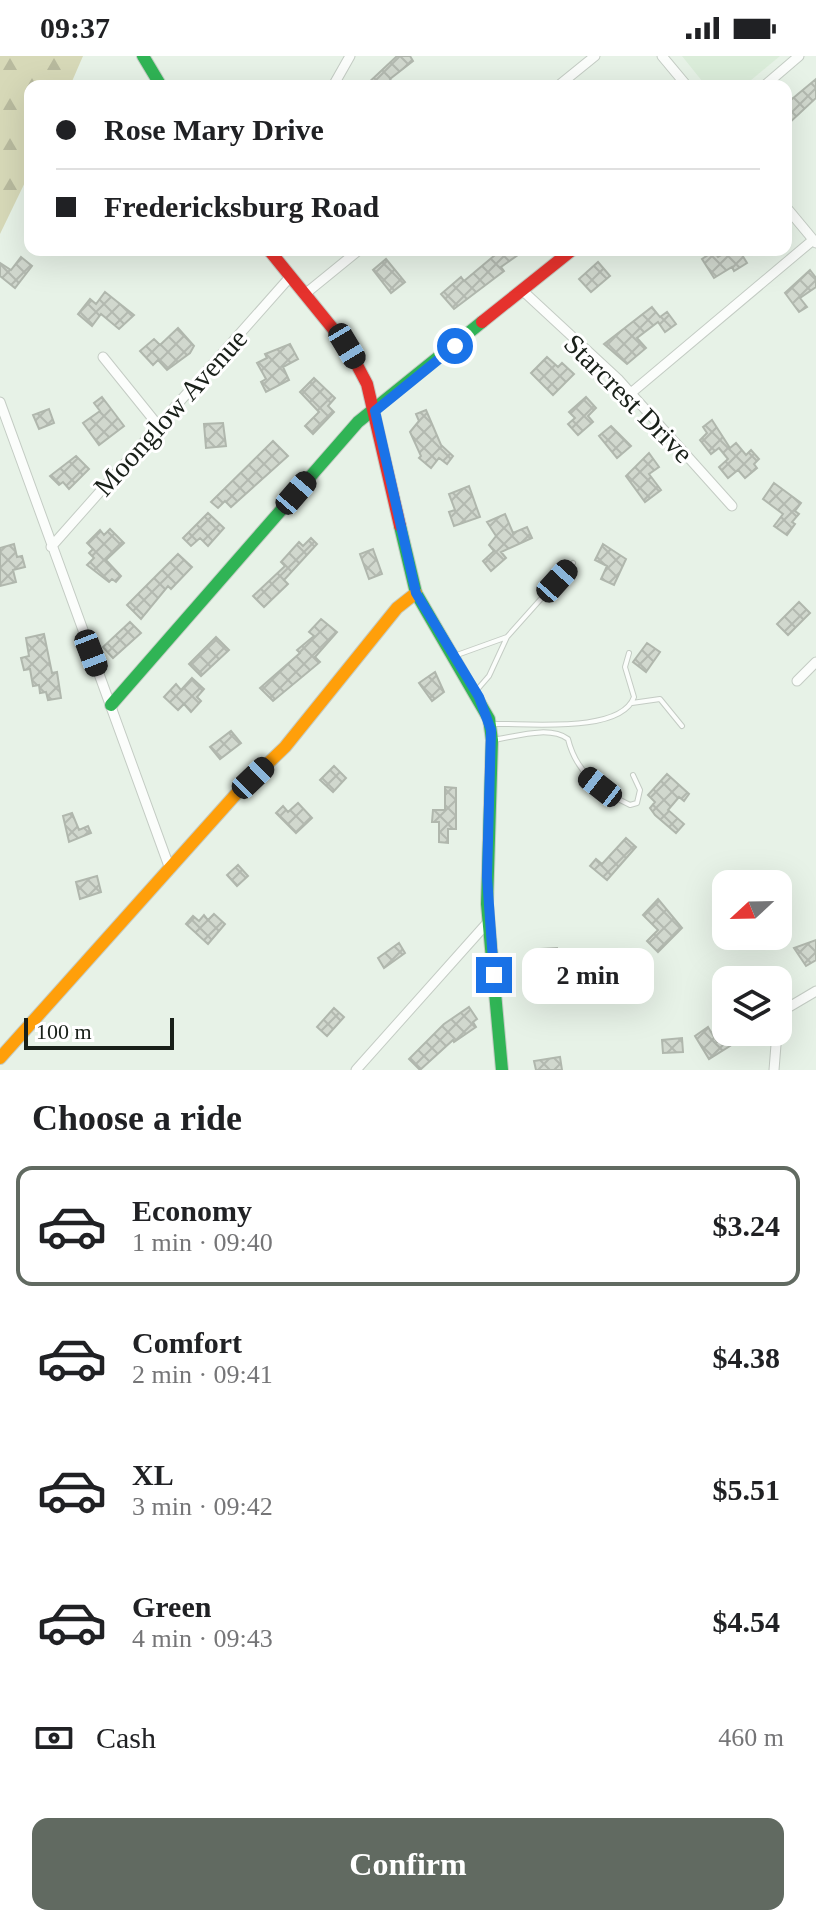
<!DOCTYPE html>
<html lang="en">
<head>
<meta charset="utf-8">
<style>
	:root { --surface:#fff; --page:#f6f6f6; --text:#202124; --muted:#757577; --line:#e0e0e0; --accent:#616a61 }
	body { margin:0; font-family:"Times New Roman",serif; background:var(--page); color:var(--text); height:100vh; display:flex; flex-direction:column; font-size:30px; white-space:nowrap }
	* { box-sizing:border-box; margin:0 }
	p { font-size:26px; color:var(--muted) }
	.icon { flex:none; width:44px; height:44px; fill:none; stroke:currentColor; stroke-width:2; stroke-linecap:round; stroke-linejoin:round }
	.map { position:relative; height:1014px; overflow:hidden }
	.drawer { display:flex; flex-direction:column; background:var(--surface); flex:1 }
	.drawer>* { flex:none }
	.top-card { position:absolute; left:24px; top:24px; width:768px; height:176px; border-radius:16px; box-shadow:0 8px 32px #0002; display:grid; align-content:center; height:176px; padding:0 32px; background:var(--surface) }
	.needle { width:52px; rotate:248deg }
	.controls { position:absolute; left:712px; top:814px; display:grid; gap:16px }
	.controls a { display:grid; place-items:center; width:80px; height:80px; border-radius:16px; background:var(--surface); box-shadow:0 8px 32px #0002; font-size:40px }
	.scale { position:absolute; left:24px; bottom:20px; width:150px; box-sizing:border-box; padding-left:8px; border:4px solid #192019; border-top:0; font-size:22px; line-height:28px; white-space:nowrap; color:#192019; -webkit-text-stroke:6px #fff; paint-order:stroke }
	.end { position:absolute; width:36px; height:36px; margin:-18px; border:10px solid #1a73e8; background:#fff; box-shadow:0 0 0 4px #fff }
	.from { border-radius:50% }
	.bubble { position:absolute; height:56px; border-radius:16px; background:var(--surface); box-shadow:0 8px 32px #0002; font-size:26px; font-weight:700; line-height:56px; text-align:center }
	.car { position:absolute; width:24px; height:48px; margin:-24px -12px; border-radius:10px; box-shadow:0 0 6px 2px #0007; background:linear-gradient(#222 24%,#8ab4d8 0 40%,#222 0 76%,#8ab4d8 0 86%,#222 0) }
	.top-card b { display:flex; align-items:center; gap:28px; height:76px; font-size:30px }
	.top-card b+b { border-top:2px solid var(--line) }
	.top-card i { width:20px; height:20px; background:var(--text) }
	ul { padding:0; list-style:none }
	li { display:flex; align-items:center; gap:24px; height:120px; margin:0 16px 12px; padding:0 16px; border:4px solid transparent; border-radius:16px }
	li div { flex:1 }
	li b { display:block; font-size:30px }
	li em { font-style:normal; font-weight:700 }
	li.current { border-color:var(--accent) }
	li>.icon { width:72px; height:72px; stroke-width:1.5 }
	h2 { padding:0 32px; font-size:36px; line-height:96px }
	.pay { display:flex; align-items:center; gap:20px; height:88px; padding:0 32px; font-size:30px }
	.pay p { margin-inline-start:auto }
	.primary-button { display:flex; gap:16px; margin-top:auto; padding:16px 32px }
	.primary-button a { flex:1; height:92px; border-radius:16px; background:var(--accent); color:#fff; font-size:32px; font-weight:700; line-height:92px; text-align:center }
	.status { display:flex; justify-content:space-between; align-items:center; height:56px; padding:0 40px; background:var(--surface); direction:ltr }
	.status svg { height:22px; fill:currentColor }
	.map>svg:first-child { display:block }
	.built { fill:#dbedda }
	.forest { fill:url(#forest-firs) }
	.building { fill:url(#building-cross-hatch); stroke:#b0b7ad; stroke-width:2 }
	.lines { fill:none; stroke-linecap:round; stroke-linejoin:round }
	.lane-casing { stroke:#c4ccc4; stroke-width:6 }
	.street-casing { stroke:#c4ccc4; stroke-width:11 }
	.fast-casing { stroke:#c4ccc4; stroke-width:14 }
	.slow-casing { stroke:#c4ccc4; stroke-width:14 }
	.jam-casing { stroke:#c4ccc4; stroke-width:14 }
	.lane { stroke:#fbfdfb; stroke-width:4 }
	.street { stroke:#fbfdfb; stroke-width:9 }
	.fast { stroke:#30b455; stroke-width:12 }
	.slow { stroke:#ff9f0a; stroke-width:12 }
	.jam { stroke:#e5322d; stroke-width:12 }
	.route { stroke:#1a73e8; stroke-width:10 }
	.labels { text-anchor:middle; stroke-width:6; stroke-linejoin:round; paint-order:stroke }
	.street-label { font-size:28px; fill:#192019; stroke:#fff }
</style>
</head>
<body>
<div class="status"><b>09:37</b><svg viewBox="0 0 49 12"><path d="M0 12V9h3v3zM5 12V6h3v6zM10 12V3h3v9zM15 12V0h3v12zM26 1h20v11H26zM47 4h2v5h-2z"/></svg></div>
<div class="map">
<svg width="816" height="1014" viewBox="0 0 816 1014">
	<defs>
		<pattern id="forest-firs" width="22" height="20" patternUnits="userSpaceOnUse" patternTransform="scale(2)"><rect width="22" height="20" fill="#d7d9b8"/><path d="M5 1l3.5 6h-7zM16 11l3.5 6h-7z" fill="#b8ba9e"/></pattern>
		<pattern id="building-cross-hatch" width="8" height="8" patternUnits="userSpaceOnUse" patternTransform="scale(2)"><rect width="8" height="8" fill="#d1d8ce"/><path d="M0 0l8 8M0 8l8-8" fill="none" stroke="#b3b9b0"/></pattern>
	</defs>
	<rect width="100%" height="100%" fill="#e7f2e7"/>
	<path class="built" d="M682 0H780L744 30H706Z"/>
	<path class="forest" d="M0 0H83L70 30H30V116L0 178Z"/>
	<path class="building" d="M397 0H410L413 5 390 23 395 30H365Z
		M816 23V42L786 70V35L792 43Z
		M501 194H525L501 211 504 215 454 253 441 238 461 221 464 225Z
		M730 194H739L747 207 734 215 732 211 714 222 702 203 714 195 718 201Z
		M21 201 32 210 15 232 0 220V207L11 214Z
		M386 203 405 226 391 237 373 214Z
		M598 206 610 220 591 236 579 223Z
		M810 214 816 222V231L800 242 807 251 799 256 785 237Z
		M105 236 134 259 119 273 101 258 92 270 78 258 90 243 96 248Z
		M652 251 660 261 667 256 676 268 665 276 658 266 637 282 646 292 627 308 604 288Z
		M178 272 194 290 190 297 167 314 158 304 153 309 140 295 154 283 160 289Z
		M290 288 298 303 283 311 289 324 266 336 261 326 266 323 257 307 267 302 265 298Z
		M547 301 558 311 562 307 574 318 553 339 531 317Z
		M314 322 335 342 328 350 334 356 313 378 305 370 319 356 300 336Z
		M102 341 124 370 99 389 83 367 100 355 94 347Z
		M586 341 596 352 588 360 593 366 578 379 568 368 575 362 569 356Z
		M49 353 54 367 39 373 33 359Z
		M426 354 441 389 453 400 447 408 439 402 431 412 419 402 421 400 410 376 419 365 416 358Z
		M712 364 730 392 736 387 746 399 751 394 759 403 754 408 757 412 745 422 738 414 728 422 719 411 728 403 719 392 711 398 700 384 707 377 703 371Z
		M223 367 226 390 206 392 204 368Z
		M611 370 631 390 617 402 599 380Z
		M273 385 288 400 231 451 225 445 218 452 211 446Z
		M649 397 659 411 649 418 661 434 645 446 626 420Z
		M76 400 89 413 69 433 63 426 59 429 50 420Z
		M774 427 801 447 795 455 799 458 792 466 795 468 787 479 774 470 783 458 763 443Z
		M469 430 480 461 454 470 449 456 455 454 449 438Z
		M208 457 224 472 208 490 200 482 191 490 183 482Z
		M505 458 513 477 527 471 532 482 501 496 506 502 491 515 483 505 494 495 489 489 496 480 487 466Z
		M110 473 124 487 106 504 121 520 116 526 112 523 109 526 87 509 94 502 89 497 93 493 87 487 100 474 104 479Z
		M311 482 317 488 284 524 288 528 264 551 253 540 285 510 281 506 299 486 303 490Z
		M14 488 17 501 22 500 25 511 13 514 16 526 0 530V492Z
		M603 488 626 503 614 529 601 523 607 510 595 504Z
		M373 493 382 518 369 523 360 498Z
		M178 498 192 511 171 533 168 530 141 563 127 549Z
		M799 546 810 557 788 579 777 568Z
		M321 563 337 576 315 601 320 606 273 645 260 632 300 597 297 594 314 580 309 576Z
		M130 566 141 577 113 602 103 591Z
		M44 578 52 617 57 616 61 642 48 644 46 636 40 637 39 629 33 630 30 613 24 614 21 602 29 600 26 582Z
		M216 581 229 594 201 620 189 608Z
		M647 587 660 596 646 616 633 606Z
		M435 616 444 636 432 645 419 627Z
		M192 622 204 633 197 641 201 645 191 656 184 648 178 654 164 641 176 628 181 634Z
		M231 675 241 687 220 703 210 691Z
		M334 710 346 722 333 736 320 724Z
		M667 718 689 738 684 745 679 741 668 754 684 768 676 777 655 759 650 752 655 746 648 739Z
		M445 731 456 732V773H448V787L439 786V766H432L433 754H445Z
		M298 747 312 762 296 777 276 757 283 750 288 756Z
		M72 757 79 774 88 770 91 777 69 786 63 760Z
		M626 782 636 791 607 824 590 810 596 803 602 808Z
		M238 809 248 820 237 830 227 819Z
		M97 820 101 836 80 843 76 826Z
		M658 843 682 872 658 896 647 885 658 874 643 859Z
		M214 858 225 868 208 888 186 868 193 860 199 865 204 859 208 864Z
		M816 884V904L806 910 794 892Z
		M399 887 405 897 384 912 378 902Z
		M557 892 559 912 569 911 570 923 544 925 541 893Z
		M469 951 477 963 473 966 476 971 454 986 453 984 420 1014 409 1003 444 968Z
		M334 952 344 961 327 980 317 971Z
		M708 971 717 986 724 981 730 990 709 1003 695 980Z
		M682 982 683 996 663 997 662 984Z
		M560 1001 562 1014H536L534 1005Z"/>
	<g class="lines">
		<defs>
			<path id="lane" d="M457 599 507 581
				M476 635 489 620 507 581 573 507
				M632 647 660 643 682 670
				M493 668C527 667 621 678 634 641L625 611 629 597
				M493 684C515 681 549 669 568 683 576 716 600 735 630 749L637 747 640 734 633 719"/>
			<path id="street" d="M662 0 687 30
				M333 30 350 0
				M558 30 595 0
				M764 30 799 0
				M786 151 816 187
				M523 235 618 323 732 450
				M305 238 359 194
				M103 301 157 368
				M631 337 813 184
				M0 346 170 813
				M51 491 290 221
				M797 625 816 606
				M778 972 784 954 816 935
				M356 1014 488 866
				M774 1014 777 976"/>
			<path id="fast" d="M143 0 161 30
				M400 470 416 537 489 663 492 684 487 848 502 1014
				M111 649 358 366 482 266"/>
			<path id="slow" d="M0 1002 237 737 285 691 397 552 416 537"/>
			<path id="jam" d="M269 194 347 290 367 328 400 470
				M482 266 572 194"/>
		</defs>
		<use href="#lane" class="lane-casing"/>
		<use href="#street" class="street-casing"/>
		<use href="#fast" class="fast-casing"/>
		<use href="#slow" class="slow-casing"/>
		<use href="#jam" class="jam-casing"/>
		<use href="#lane" class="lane"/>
		<use href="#street" class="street"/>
		<use href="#fast" class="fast"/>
		<use href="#slow" class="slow"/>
		<use href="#jam" class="jam"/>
	</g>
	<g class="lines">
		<path class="route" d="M455 290 375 355 416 537 479 641 491 674 487 821 494 919"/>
	</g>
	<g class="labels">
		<g class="street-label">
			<text transform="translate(629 342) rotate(45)" y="10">Starcrest Drive</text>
			<text transform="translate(170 356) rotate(-48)" y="10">Moonglow Avenue</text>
		</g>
	</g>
</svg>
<div class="controls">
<a><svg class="needle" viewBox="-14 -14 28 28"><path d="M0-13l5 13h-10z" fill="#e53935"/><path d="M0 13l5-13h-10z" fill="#757577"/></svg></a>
<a><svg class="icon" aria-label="layers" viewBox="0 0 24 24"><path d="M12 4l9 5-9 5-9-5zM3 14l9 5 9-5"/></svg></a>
</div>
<div class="scale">100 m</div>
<i class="end from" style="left:455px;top:290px"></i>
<i class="end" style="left:494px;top:919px"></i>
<div class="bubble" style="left:522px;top:892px;width:132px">2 min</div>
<i class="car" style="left:347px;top:290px;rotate:149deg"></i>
<i class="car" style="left:296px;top:437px;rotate:41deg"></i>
<i class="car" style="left:557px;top:525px;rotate:42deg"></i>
<i class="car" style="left:91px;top:597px;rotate:159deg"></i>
<i class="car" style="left:253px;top:722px;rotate:46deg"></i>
<i class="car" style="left:600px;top:731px;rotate:308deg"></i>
<div class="top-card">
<b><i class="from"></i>Rose Mary Drive</b>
<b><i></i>Fredericksburg Road</b>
</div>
</div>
<section class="drawer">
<h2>Choose a ride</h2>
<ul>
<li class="current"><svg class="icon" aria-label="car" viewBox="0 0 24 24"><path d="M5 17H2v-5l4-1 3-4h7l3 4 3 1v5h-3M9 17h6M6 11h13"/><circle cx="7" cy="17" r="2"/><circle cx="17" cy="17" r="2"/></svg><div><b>Economy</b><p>1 min · 09:40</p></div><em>$3.24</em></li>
<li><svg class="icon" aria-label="car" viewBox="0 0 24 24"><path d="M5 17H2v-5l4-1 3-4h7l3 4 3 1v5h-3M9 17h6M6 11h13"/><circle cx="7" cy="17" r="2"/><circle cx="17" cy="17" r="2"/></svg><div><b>Comfort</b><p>2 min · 09:41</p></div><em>$4.38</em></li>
<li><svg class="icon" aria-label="car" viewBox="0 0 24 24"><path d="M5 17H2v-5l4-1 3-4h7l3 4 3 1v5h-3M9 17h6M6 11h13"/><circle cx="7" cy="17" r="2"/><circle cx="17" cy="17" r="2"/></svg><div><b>XL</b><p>3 min · 09:42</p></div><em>$5.51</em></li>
<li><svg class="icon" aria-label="car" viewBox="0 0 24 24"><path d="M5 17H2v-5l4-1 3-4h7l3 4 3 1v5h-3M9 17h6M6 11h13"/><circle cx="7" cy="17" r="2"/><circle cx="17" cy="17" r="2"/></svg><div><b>Green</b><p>4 min · 09:43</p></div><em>$4.54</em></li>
</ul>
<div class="pay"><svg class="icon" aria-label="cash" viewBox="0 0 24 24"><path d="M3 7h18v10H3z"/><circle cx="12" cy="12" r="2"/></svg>Cash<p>460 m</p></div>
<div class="primary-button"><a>Confirm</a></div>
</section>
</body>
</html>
